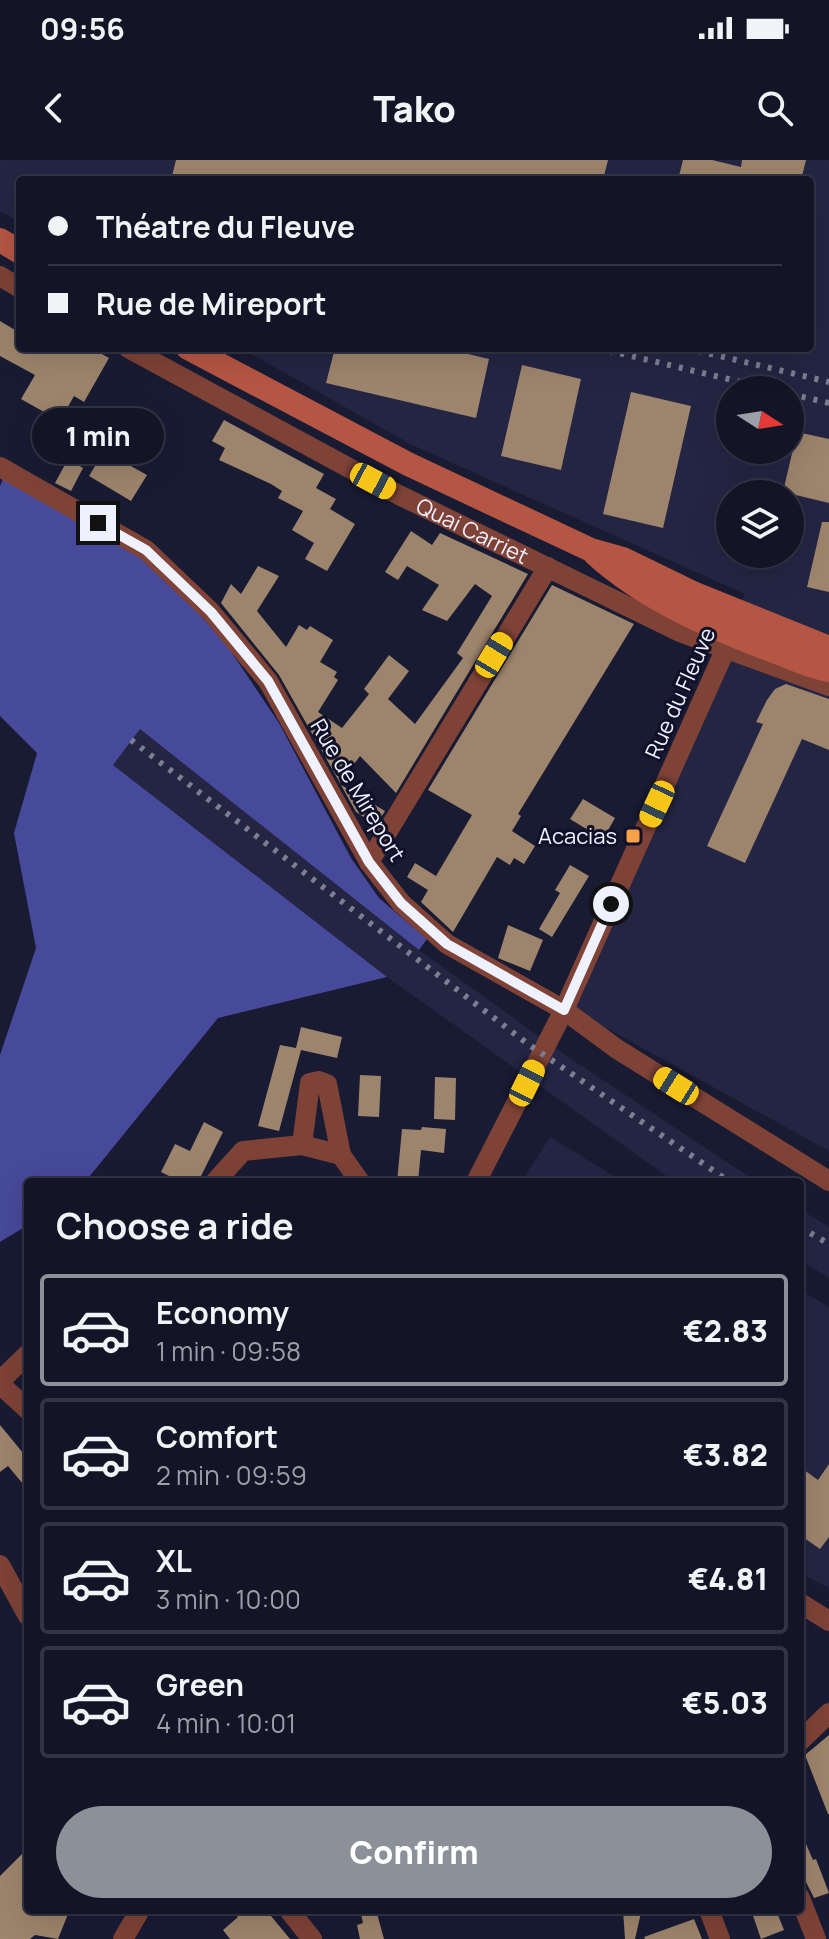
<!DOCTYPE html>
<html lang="en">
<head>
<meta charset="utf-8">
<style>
	:root { --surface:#131426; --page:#1c1d2e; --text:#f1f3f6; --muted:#9d9ea7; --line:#323343; --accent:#8c9099 }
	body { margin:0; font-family:Manrope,sans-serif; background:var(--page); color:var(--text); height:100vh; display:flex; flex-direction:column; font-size:30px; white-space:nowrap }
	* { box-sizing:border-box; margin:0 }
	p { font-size:26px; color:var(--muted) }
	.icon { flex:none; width:44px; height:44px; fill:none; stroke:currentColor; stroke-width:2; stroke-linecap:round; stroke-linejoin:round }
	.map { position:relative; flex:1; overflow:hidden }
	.details { position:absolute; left:24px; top:1018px; width:780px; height:736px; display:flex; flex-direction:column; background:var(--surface); border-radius:8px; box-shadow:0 8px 32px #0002,0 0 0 2px var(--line) }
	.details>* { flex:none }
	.hud { position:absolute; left:16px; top:16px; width:798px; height:176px; border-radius:8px; box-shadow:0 8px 32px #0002,0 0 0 2px var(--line); display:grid; align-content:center; height:176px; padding:0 32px; background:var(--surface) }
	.needle { width:52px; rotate:102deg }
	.controls { position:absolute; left:716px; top:216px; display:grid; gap:16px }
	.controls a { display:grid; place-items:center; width:88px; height:88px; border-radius:50%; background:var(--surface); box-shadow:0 8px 32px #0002,0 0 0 2px var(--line); font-size:40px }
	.end { position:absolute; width:36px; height:36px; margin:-18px; border:10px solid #eff1ff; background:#111; box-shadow:0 0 0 4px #111 }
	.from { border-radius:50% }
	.bubble { position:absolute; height:56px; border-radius:28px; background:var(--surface); box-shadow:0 8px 32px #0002,0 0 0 2px var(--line); font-size:26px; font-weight:800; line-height:56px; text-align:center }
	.car { position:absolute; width:24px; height:48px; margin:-24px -12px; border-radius:10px; box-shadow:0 0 6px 2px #0007; background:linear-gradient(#f5c518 24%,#345 0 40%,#f5c518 0 76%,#345 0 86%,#f5c518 0) }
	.hud b { display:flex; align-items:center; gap:28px; height:76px; font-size:30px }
	.hud b+b { border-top:2px solid var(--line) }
	.hud i { width:20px; height:20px; background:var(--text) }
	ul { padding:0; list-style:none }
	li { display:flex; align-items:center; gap:24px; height:112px; margin:0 16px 12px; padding:0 16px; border:4px solid var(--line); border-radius:8px }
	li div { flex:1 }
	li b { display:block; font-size:30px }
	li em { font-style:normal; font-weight:800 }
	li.active { border-color:var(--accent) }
	li>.icon { width:72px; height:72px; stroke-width:1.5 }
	h2 { padding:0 32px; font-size:36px; line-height:96px }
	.action { display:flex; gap:16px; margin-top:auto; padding:16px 32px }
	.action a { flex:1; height:92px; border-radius:48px; background:var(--accent); color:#fff; font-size:32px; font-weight:800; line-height:92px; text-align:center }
	.status { display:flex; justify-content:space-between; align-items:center; height:56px; padding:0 40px; background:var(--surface); direction:ltr }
	.status svg { height:22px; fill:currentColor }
	header { display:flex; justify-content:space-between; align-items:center; height:104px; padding:0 32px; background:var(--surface); font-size:36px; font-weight:800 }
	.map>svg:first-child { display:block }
	.built { fill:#232543; fill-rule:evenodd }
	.forest { fill:#47499a }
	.building { fill:#9d846c }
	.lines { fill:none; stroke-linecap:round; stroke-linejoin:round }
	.minor { stroke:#7e4237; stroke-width:20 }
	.secondary { stroke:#b55543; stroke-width:24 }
	.rail { stroke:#7c7e91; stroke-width:6; stroke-dasharray:4 8; stroke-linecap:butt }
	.route { stroke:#eff1ff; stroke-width:10 }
	.poi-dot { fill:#f7a149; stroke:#101128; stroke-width:3 }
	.labels { text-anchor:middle; stroke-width:6; stroke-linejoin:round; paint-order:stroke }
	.street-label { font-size:22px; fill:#eff1ff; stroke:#101128 }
	.poi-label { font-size:22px; fill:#eff1ff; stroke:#101128; text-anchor:end }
</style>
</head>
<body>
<div class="status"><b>09:56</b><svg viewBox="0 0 49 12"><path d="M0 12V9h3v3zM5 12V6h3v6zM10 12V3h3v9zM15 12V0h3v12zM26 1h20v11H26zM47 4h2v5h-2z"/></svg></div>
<header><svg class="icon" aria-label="back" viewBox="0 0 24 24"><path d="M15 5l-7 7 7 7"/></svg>Tako<svg class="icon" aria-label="search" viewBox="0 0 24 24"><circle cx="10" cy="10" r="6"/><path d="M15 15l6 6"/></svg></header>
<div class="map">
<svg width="829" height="1779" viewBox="0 0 829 1779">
	<rect width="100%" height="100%" fill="#191b33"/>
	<path class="built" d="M0 0H829V991L559 842 745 434 410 284 241 188H810V20H20V63L0 51ZM730 230H790V290H730ZM730 334H790V394H730Z
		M140 568 419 790 568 897 757 1022H675L387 817 113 605Z
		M550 977 624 1022H521Z
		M800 1049 829 1067V1118L800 1100Z
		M800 1130 829 1147V1428L800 1413Z"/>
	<path class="forest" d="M3 319 143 399 192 446 226 484 279 563 351 698 379 738 427 779 419 790 140 569 113 605 387 817 218 858 85 1022H28V1065L0 1082V895L36 788 14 673 37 593 0 556V326Z"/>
	<path class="building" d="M176 0H608L603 20H171Z
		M683 0H712L741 7 742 0H806L801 20H678Z
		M0 161 20 173V188H91L109 198 84 242 74 236 60 261 21 239 35 215 0 196Z
		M335 188H443L489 199 476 258 326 223Z
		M522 205 581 219 561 310 501 296Z
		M631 232 691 246 663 368 603 354Z
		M224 260 324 314 316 328 336 339 330 349 355 364 327 411 305 399 314 383 292 370 303 351 278 338 282 331 271 324 219 300 225 288 212 281Z
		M797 272 829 279V343L783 332Z
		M104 291 147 315 131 341 89 316Z
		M68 299 83 308 71 331 55 323Z
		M822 362H829V432L807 427Z
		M411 371 432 385 440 373 528 414 396 633 360 596 340 623 279 515 221 443 231 424 241 434 258 406 279 416 257 451 286 487 299 465 307 470 310 466 333 480 320 502 337 512 334 517 338 520 318 552 342 568 369 534 364 529 389 495 409 511 388 539 415 564 463 498 457 493 492 436 475 424 447 461 422 450 439 425 407 406 398 420 385 412Z
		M552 425 634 464 518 654 521 656 512 671 535 686 524 704 514 698 510 705 497 697 453 772 421 742 428 730 407 717 415 703 436 716 472 655 428 630Z
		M786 524 829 539V590L802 579 745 703 707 686 763 564 756 562 767 540 775 529Z
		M341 625 385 651 376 665 356 652Z
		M583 639 615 658 603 679 570 659Z
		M570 705 589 716 552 777 539 769 560 733 555 730Z
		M508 765 543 780 530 811 498 798Z
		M301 867 342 877 337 898 301 890 279 971 258 966 280 885 296 888Z
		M360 915 381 916 379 957 358 956Z
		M435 917 456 918 455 960 434 959Z
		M204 962 223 972 198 1022H166L169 1016 161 1012 175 984 190 991Z
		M422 967 446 969 444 993 421 990 418 1022H397L402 969 421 970Z
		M0 1265 28 1299V1330L8 1306 0 1312Z
		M829 1304V1377L820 1389 800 1375V1307L818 1320Z
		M829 1575V1654H828L805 1595Z
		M800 1670 813 1700 816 1699 829 1733 814 1738 800 1710Z
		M28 1688V1750H57L68 1754 58 1779 35 1775 30 1779H0V1716Z
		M233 1750H266L290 1779H230L223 1770 238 1757Z
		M360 1750H376L384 1779H360L357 1765 363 1763Z
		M623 1750 641 1753 635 1779H625Z
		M751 1750H776L784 1770 761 1779Z
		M694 1759 702 1779H645L644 1777Z"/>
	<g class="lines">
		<g class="minor">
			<path d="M0 116 20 128"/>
			<path id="s1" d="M128 188 399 335 680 472 829 526"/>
			<path d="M0 307 146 390 211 452 268 521 369 702 401 743 447 784 564 850 617 889 829 1021"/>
			<path d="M369 702 548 407"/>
			<path d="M302 985 310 923 319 921 327 924 341 995"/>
			<path d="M215 1022 243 991 302 985 341 995 360 1022"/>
			<path d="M476 1022 564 850 730 479"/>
			<path d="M0 1221 28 1194"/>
			<path d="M0 1224 28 1250"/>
			<path d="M0 1405 28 1456"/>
			<path d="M800 1443 829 1461"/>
			<path d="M800 1581 829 1553"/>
			<path d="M800 1738 816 1779"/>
			<path d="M289 1750 312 1779"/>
			<path d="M709 1750 720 1779"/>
			<path d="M123 1779 140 1750"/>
		</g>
		<path class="secondary" d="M0 80 20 92
			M188 188 408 304 591 390 623 399 693 433 829 488
			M595 394C645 440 713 468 776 492 793 498 811 507 829 510"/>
		<path class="rail" d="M597 188 775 230
			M686 188 829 222
			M790 234 829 243
			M131 580 528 884 730 1022
			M800 1067 829 1084"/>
	</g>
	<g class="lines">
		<path class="route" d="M98 363 146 390 211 452 268 521 369 702 401 743 447 784 564 850 611 744"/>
	</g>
	<rect class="poi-dot" x="625" y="668" width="16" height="16" rx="4"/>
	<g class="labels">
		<g class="street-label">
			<text dy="8" stroke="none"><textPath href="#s1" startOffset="390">Quai Carriet</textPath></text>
			<text transform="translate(680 533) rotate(-66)" y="8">Rue du Fleuve</text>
			<text transform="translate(358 630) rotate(59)" y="8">Rue de Mireport</text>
		</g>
		<g class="poi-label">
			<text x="617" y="684">Acacias</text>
		</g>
	</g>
</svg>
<div class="controls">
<a><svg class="needle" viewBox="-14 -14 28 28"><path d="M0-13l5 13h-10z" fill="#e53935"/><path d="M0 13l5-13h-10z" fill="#9d9ea7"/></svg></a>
<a><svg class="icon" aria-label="layers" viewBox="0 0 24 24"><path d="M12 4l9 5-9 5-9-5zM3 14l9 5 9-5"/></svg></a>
</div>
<i class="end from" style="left:611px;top:744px"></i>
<i class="end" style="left:98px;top:363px"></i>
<div class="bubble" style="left:32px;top:248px;width:132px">1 min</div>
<i class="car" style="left:373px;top:321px;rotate:118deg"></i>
<i class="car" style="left:494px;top:495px;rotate:31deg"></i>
<i class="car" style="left:657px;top:644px;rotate:205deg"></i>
<i class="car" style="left:527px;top:923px;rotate:26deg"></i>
<i class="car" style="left:676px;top:926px;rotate:302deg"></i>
<div class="hud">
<b><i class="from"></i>Théatre du Fleuve</b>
<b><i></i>Rue de Mireport</b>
</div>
<section class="details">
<h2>Choose a ride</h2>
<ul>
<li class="active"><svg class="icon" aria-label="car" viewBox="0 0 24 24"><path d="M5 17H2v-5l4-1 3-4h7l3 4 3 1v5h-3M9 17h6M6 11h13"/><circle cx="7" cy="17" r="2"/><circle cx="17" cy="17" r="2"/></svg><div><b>Economy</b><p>1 min · 09:58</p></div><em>€2.83</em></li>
<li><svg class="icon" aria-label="car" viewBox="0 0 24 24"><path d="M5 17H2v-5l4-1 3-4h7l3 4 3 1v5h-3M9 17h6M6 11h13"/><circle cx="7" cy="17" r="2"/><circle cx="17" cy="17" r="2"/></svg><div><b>Comfort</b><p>2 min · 09:59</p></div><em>€3.82</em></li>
<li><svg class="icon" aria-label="car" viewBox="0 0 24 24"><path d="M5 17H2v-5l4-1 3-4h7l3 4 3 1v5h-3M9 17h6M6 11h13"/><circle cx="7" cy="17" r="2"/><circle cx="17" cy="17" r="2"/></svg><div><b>XL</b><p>3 min · 10:00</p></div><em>€4.81</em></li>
<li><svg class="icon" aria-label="car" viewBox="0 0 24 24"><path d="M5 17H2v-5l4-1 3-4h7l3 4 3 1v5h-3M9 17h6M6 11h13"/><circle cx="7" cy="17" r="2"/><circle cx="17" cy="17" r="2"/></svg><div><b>Green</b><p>4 min · 10:01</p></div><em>€5.03</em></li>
</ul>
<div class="action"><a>Confirm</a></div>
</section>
</div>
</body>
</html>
